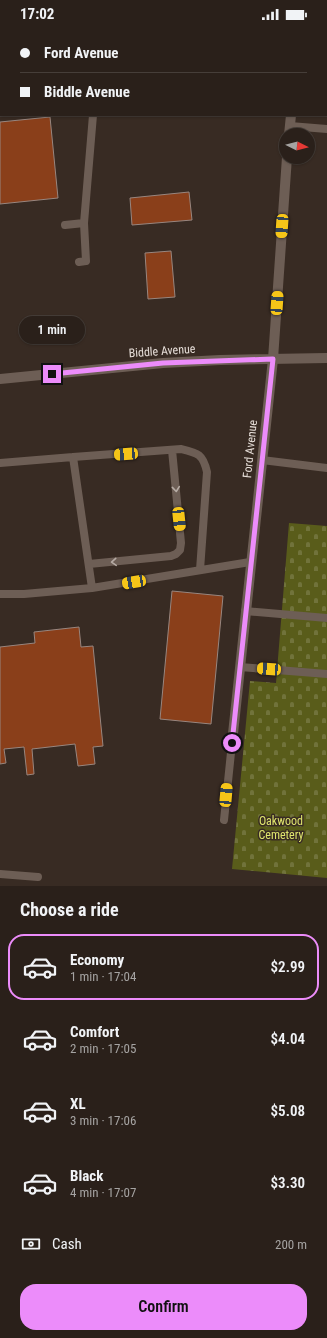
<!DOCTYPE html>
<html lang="en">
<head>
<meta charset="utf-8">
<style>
	:root { --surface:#2a201a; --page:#322823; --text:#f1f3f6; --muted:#a5a3a2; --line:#463e39; --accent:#ec8cfa }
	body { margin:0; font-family:"Roboto Condensed",sans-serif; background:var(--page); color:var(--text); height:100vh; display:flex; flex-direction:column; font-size:15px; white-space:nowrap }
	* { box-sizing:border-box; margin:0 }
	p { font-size:13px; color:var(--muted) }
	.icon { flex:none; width:22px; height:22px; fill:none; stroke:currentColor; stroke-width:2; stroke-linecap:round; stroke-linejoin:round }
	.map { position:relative; height:858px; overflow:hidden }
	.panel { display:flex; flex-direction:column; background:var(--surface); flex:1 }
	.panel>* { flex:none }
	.banner { position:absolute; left:0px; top:0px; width:327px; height:88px; box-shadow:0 1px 3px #0004,0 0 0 1px var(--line); display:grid; align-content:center; height:88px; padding:0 20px; background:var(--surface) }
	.needle { width:26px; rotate:96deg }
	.tools { position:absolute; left:279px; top:100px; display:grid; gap:8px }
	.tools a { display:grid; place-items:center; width:36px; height:36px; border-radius:50%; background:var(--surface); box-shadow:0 1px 3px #0004,0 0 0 1px var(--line); font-size:20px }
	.end { position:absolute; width:18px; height:18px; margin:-9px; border:5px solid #ec8cfa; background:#111; box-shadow:0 0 0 2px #111 }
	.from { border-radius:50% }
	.bubble { position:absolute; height:28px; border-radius:14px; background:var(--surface); box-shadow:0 1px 3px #0004,0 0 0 1px var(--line); font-size:13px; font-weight:600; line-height:28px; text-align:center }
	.car { position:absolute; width:12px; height:24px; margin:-12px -6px; border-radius:5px; box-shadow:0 0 3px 1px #0007; background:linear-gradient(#f5c518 24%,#345 0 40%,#f5c518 0 76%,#345 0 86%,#f5c518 0) }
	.banner b { display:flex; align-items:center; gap:14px; height:38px; font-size:15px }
	.banner b+b { border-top:1px solid var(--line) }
	.banner i { width:10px; height:10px; background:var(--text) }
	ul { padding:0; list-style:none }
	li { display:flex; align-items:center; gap:12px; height:66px; margin:0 8px 6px; padding:0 12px; border:2px solid transparent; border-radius:16px }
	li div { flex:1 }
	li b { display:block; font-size:15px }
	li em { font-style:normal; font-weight:600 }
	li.active { border-color:var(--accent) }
	li>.icon { width:36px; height:36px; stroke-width:1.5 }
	h2 { padding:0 20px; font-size:18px; line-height:48px }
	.pay { display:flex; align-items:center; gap:10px; height:44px; padding:0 20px; font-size:15px }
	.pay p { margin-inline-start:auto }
	.action { display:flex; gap:8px; margin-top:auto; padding:8px 20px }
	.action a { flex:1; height:46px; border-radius:16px; background:var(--accent); color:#111; font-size:16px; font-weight:600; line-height:46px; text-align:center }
	.status { display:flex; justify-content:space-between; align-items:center; height:28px; padding:0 20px; background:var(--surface); direction:ltr }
	.status svg { height:11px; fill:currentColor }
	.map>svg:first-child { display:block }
	.cemetery { fill:url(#cemetery-stones) }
	.building { fill:#8a3f1a; stroke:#98867f }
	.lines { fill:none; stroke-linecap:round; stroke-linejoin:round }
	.lane { stroke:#6d5e55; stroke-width:8 }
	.street { stroke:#6d5e55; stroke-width:10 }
	.secondary { stroke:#6d5e55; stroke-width:10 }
	.oneway { stroke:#b6aba4 }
	.route { stroke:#ec8cfa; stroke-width:5 }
	.labels { text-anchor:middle; stroke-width:3; stroke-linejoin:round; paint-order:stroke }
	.street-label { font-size:12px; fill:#e6ded8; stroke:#382b23 }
	.park-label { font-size:12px; fill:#dfe56d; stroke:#382b23 }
</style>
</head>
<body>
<div class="status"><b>17:02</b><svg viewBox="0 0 49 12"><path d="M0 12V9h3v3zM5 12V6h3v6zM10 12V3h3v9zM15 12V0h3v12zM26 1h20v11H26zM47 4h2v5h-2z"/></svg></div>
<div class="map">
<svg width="327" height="858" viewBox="0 0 327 858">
	<defs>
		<pattern id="cemetery-stones" width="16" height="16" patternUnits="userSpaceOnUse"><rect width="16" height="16" fill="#595c1a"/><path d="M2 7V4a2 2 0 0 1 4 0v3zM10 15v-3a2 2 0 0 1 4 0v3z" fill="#71733b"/></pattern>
	</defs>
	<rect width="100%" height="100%" fill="#382b23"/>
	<path class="cemetery" d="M289 495 327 498V850L232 841 250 653 276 655Z"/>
	<path class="building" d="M50 89 58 170 0 176V94Z
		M189 164 192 192 132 197 130 170Z
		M171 223 175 269 148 271 145 225Z
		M172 563 223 568 211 696 160 691Z
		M79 599 81 619 93 618 103 718 93 719 95 736 78 738 75 716 32 721 34 746 27 747 24 719 4 721 6 735 0 736V619L35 615 34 604Z"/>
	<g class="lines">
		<path class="lane" d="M102 1V0
			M230 1 231 0
			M290 98 327 101
			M84 195 93 87
			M65 197 84 195 86 233 79 234
			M262 432 327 440
			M0 435 73 429
			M89 536 171 528 176 526 180 522 181 515 172 422
			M92 560 73 429 181 421C198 425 203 426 207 444L200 542
			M0 566H24L92 560 250 534
			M245 583 327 590
			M240 639 327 646
			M224 792 232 715
			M0 846 38 849"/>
		<path class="street" d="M232 715 273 331"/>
		<path class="secondary" d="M297 1 298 0
			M289 107 291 87
			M273 331 287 129
			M0 351 163 335 220 332 327 330"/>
	</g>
	<defs><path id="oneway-chevron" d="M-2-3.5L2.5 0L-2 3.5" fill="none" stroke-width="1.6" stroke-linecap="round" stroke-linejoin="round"/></defs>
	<g class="oneway">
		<use href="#oneway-chevron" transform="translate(176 461) rotate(84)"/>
		<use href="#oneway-chevron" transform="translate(114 534) rotate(176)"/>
	</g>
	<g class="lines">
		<path class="route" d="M52 346 163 335 273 331 232 715"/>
	</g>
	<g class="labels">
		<g class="street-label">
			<text transform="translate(162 323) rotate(-4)" y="4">Biddle Avenue</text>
			<text transform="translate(250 421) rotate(-84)" y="4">Ford Avenue</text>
		</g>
		<g class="park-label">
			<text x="281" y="797">Oakwood<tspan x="281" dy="14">Cemetery</tspan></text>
		</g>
	</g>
</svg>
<div class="tools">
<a><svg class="needle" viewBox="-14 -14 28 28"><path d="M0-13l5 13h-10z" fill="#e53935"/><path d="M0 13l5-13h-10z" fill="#a5a3a2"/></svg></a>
</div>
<i class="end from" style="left:232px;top:715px"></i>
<i class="end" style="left:52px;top:346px"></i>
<div class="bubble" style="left:19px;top:288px;width:66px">1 min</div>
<i class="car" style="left:282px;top:198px;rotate:184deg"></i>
<i class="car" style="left:277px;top:275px;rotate:4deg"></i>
<i class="car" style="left:126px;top:426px;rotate:266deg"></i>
<i class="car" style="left:179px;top:491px;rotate:174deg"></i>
<i class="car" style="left:134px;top:554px;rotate:260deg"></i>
<i class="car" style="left:269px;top:641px;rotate:274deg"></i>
<i class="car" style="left:226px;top:767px;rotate:5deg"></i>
<div class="banner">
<b><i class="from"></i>Ford Avenue</b>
<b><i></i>Biddle Avenue</b>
</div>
</div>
<section class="panel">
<h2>Choose a ride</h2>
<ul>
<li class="active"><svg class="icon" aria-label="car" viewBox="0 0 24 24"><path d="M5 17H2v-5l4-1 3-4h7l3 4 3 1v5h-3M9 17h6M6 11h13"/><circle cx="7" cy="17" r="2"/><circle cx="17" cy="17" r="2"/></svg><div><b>Economy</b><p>1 min · 17:04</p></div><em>$2.99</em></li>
<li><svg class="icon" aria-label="car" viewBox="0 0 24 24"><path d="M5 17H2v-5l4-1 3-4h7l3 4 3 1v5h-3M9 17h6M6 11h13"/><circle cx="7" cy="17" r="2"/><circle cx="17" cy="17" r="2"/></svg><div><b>Comfort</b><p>2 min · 17:05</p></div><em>$4.04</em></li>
<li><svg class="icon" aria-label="car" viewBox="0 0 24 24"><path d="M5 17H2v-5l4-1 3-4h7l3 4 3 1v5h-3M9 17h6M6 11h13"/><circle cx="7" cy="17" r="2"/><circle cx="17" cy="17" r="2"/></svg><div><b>XL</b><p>3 min · 17:06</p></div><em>$5.08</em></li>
<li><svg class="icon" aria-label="car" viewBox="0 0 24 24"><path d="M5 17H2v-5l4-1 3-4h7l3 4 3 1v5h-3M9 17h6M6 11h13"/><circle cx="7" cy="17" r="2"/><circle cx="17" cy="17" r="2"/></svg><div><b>Black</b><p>4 min · 17:07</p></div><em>$3.30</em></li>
</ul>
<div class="pay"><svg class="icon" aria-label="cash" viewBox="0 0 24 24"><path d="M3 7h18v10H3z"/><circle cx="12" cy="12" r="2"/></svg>Cash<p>200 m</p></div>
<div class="action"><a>Confirm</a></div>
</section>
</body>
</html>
